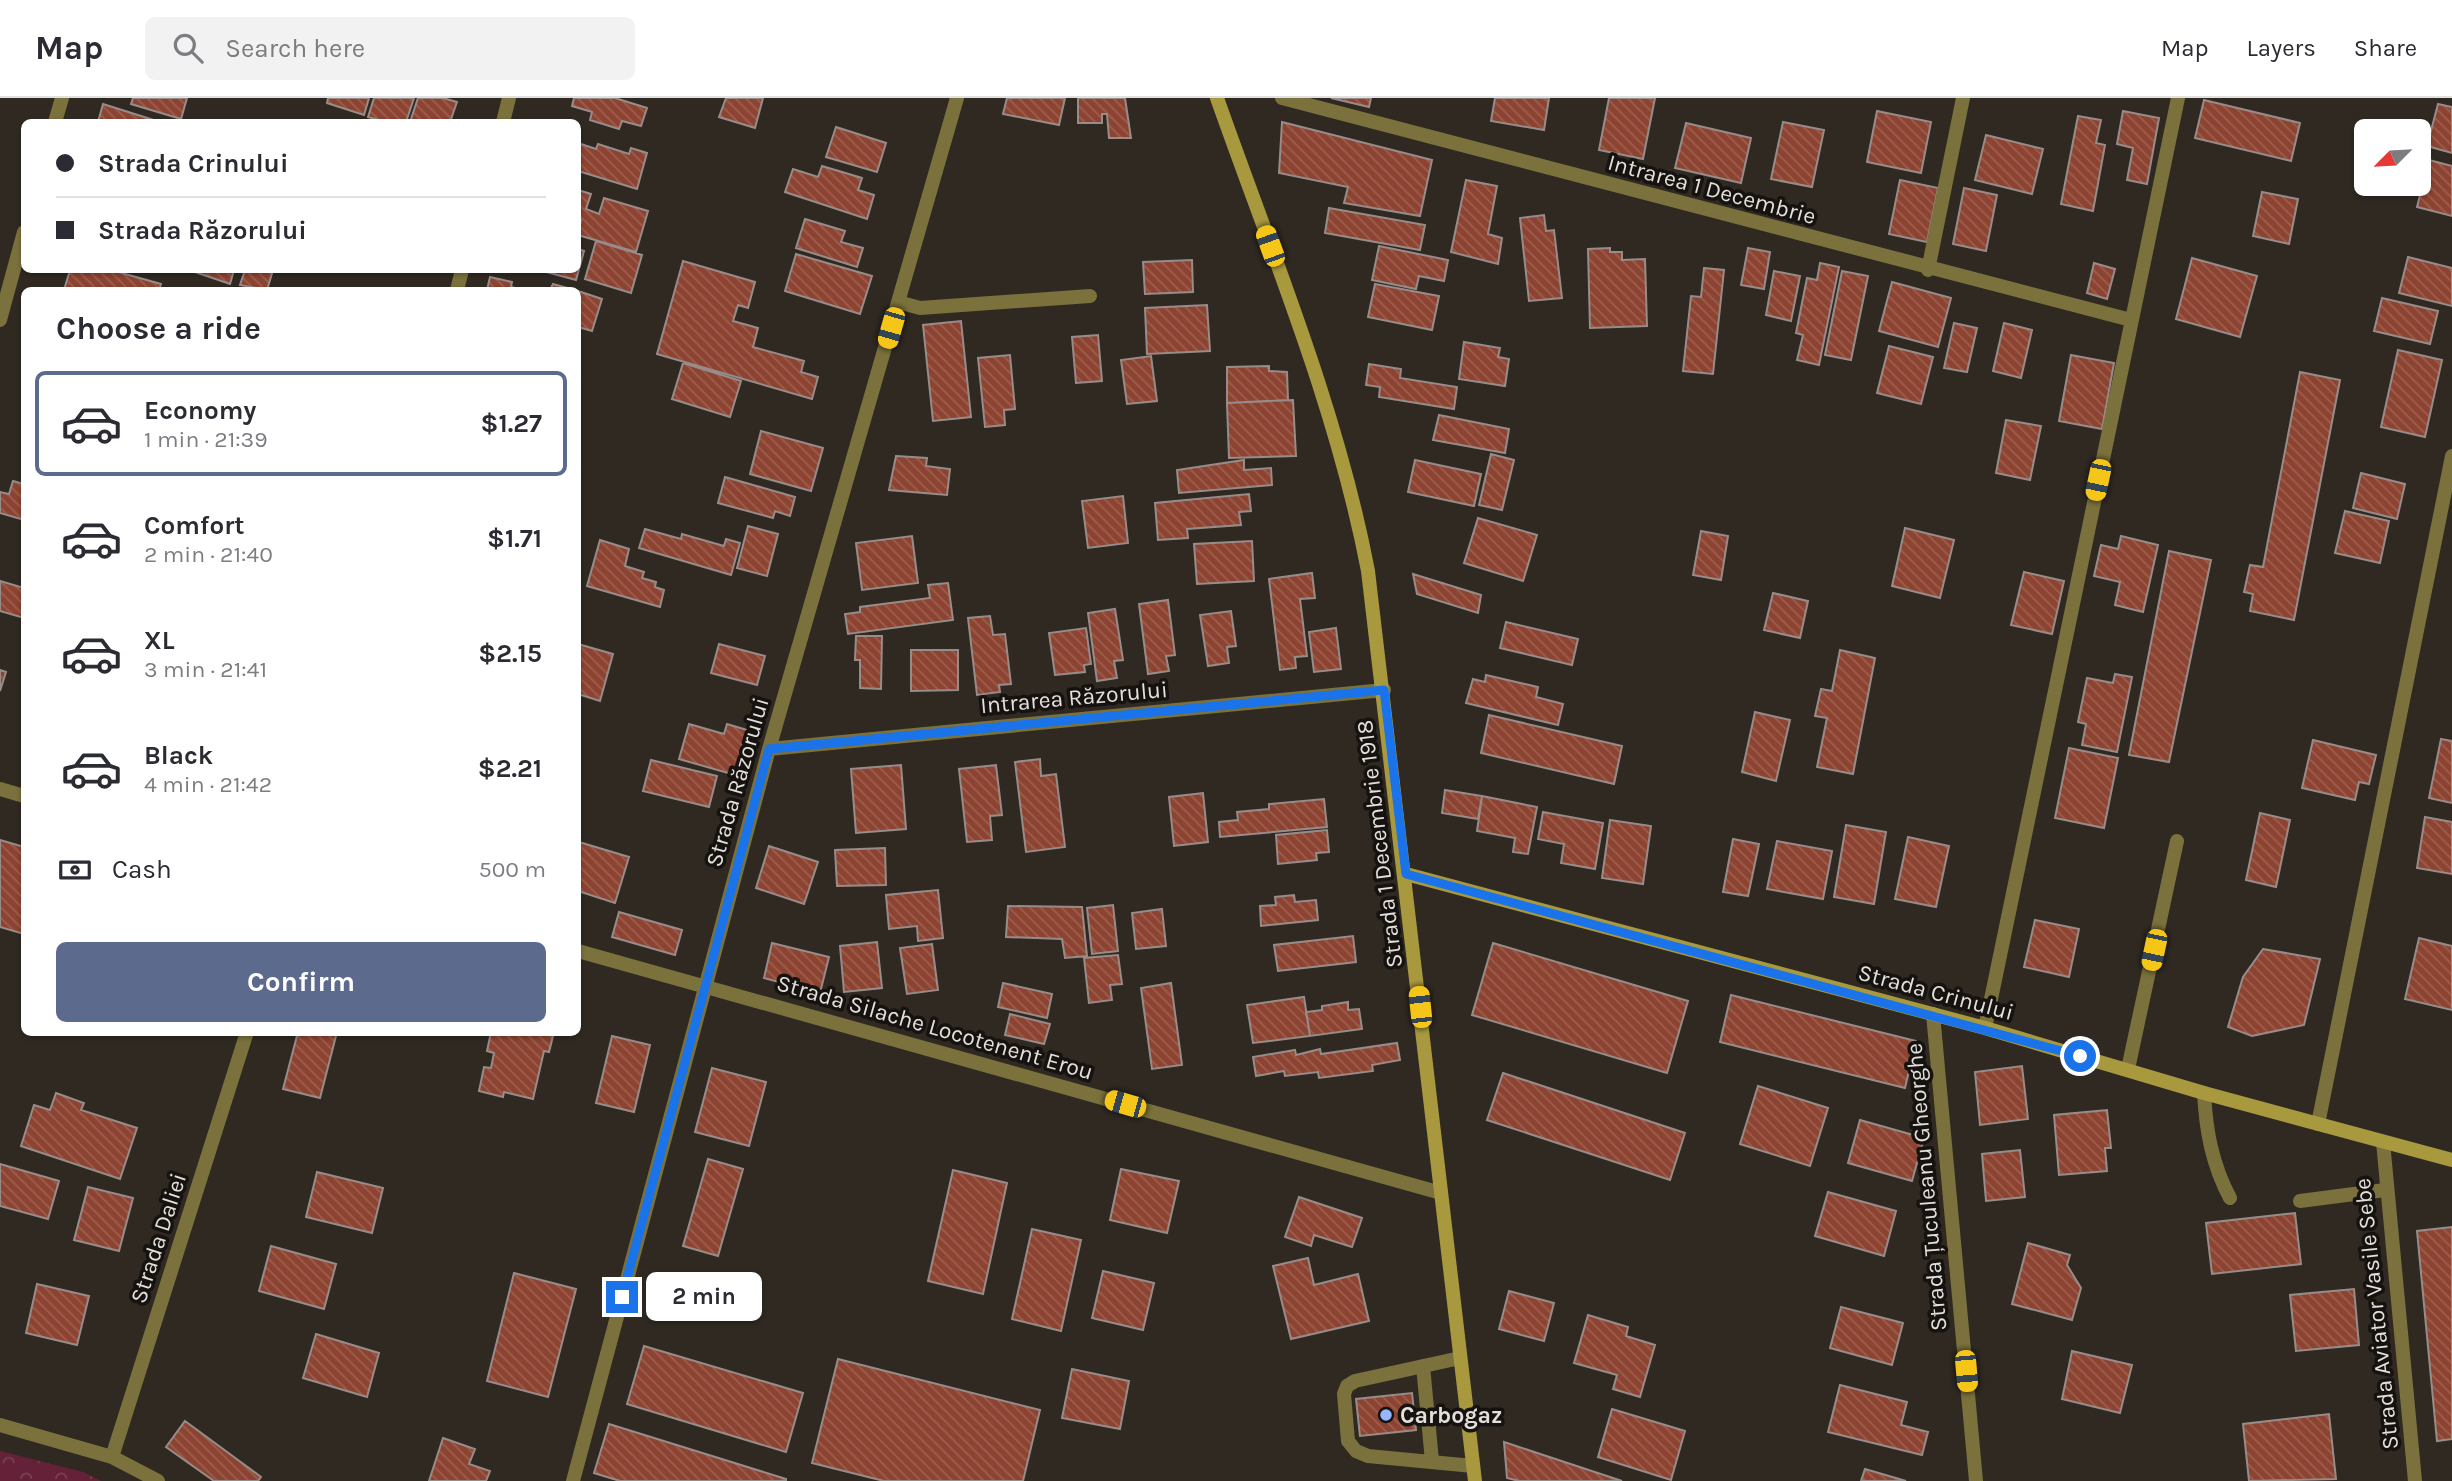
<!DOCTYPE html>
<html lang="en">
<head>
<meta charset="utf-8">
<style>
	:root { --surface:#fff; --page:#f2f2f3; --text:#2b2b33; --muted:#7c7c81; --line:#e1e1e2; --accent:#5c6a8e }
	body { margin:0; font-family:Karla,sans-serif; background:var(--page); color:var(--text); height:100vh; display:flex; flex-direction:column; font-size:26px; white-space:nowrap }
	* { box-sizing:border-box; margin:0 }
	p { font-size:23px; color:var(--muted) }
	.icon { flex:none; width:38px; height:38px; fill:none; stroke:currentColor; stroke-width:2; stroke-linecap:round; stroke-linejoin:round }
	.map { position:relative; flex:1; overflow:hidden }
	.details { position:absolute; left:21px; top:189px; width:560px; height:749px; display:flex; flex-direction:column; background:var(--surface); border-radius:10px; box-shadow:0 2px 5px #0004 }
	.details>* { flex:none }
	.guide { position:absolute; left:21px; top:21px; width:560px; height:154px; border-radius:10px; box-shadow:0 2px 5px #0004; display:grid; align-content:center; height:154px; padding:0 35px; background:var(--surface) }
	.needle { width:46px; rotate:246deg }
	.tools { position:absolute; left:2354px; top:21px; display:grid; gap:14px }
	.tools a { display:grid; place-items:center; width:77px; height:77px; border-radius:10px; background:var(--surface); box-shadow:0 2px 5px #0004; font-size:35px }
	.end { position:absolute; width:32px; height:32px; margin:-16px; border:9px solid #1a73e8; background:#fff; box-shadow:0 0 0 4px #fff }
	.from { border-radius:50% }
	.bubble { position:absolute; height:49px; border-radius:10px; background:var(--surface); box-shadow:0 2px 5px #0004; font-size:23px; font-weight:700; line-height:49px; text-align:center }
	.car { position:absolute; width:21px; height:42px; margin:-21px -10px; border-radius:9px; box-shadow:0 0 5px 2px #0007; background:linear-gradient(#f5c518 24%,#345 0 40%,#f5c518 0 76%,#345 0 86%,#f5c518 0) }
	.guide b { display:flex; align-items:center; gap:24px; height:66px; font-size:26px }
	.guide b+b { border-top:2px solid var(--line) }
	.guide i { width:18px; height:18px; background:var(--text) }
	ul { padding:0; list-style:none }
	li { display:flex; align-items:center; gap:21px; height:105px; margin:0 14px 10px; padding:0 21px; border:4px solid transparent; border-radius:10px }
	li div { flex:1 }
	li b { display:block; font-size:26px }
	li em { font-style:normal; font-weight:700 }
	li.on { border-color:var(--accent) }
	li>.icon { width:63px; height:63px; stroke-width:1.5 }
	h2 { padding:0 35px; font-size:32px; line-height:84px }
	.pay { display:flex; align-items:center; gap:18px; height:77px; padding:0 35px; font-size:26px }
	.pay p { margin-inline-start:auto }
	.primary-button { display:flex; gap:14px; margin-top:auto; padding:14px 35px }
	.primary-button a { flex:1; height:80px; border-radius:10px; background:var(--accent); color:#fff; font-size:28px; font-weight:700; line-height:80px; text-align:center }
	header { display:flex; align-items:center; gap:42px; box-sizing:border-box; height:98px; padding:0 35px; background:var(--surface); border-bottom:2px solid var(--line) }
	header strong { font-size:33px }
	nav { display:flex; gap:38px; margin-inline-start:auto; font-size:24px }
	.search { width:490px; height:63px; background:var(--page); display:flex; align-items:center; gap:18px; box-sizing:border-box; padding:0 24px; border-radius:10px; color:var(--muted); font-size:26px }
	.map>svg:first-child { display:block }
	.forest { fill:url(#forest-crowns) }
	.building { fill:url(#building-back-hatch); stroke:#978c89; stroke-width:2 }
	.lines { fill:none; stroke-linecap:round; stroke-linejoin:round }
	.lane { stroke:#7b713c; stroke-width:14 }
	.street { stroke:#7b713c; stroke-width:14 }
	.secondary { stroke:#a9993e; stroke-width:14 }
	.route { stroke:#1a73e8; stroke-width:9 }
	.poi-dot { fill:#97b6fd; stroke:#15120f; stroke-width:2.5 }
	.labels { text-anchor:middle; stroke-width:7; stroke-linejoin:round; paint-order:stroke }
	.street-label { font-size:23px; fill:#e3dfdb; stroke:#15120f }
	.poi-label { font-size:23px; font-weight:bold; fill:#e3dfdb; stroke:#15120f; text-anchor:start }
</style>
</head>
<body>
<header>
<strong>Map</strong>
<div class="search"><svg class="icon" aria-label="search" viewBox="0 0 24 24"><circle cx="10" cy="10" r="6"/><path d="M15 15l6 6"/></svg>Search here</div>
<nav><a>Map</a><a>Layers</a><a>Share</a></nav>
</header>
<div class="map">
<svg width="2452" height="1383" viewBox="0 0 2452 1383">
	<defs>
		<pattern id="forest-crowns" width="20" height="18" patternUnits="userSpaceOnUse" patternTransform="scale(1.75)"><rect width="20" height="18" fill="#642137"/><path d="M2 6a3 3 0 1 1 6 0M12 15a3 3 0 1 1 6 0" fill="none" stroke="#7a4153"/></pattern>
		<pattern id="building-back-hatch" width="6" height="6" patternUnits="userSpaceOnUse" patternTransform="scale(1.75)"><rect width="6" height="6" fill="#8d4331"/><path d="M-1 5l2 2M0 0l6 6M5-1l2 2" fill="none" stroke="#9d5e4e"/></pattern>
	</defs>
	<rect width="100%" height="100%" fill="#2f2922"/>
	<path class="forest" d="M0 1353 83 1374 101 1383H0Z"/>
	<path class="building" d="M133 0H187L181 21 131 6Z
		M328 0H369L364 17 327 5Z
		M374 0H414L406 24H386L368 19Z
		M418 0H443L457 4 450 24H410Z
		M574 0H615L647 10 641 28 622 23 619 31 590 22 592 14 572 8Z
		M726 0H763L755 30 719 19Z
		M1007 0H1065L1059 27 1003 16Z
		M1078 0H1125L1131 40H1109L1107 16H1102V25H1078Z
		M1331 0H1371L1369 9Z
		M1495 0H1549L1544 32 1491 23Z
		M1609 0H1655L1643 61 1599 52Z
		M2204 2 2300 25 2291 63 2195 40Z
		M103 6 160 24H98Z
		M2438 6 2452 9V55L2427 48Z
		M1877 13 1931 24 1921 75 1867 64Z
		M2123 13 2159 20 2147 86 2127 82 2133 50 2117 46Z
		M2078 18 2101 22 2096 45 2105 47 2093 113 2061 106Z
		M1282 24 1432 62 1420 118 1344 105 1348 89 1279 75Z
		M1783 24 1824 32 1812 89 1771 81Z
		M1686 25 1751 40 1741 85 1675 70Z
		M836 29 886 45 877 74 826 59Z
		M1986 37 2043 51 2032 96 1975 82Z
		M578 45 596 51 598 46 629 56 631 50 647 55 637 91 578 73Z
		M2429 62 2452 68V118L2417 109Z
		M822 68 862 80 858 92 874 97 867 121 785 94 793 71 818 79Z
		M1466 82 1497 88 1488 136 1502 140 1498 166 1451 154Z
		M1900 82 1938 90 1927 144 1889 136Z
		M1964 90 1997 97 1986 153 1953 146Z
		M578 92 591 96 586 111 599 116 604 100 648 113 636 154 578 137 581 122H578Z
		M2262 94 2298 101 2289 146 2253 138Z
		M1329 110 1425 127 1420 152 1325 135Z
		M1544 117 1546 133 1554 132 1562 200 1529 203 1520 120Z
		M805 121 845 133 841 144 863 150 857 169 796 150Z
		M596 143 642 157 631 195 585 181Z
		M1379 148 1448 162 1444 183 1419 178 1416 191 1372 182Z
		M1610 150V154H1622V162L1645 161 1647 228 1590 230 1588 151Z
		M1748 150 1770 154 1764 191 1741 187Z
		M578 151 584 153 576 182 539 172H578Z
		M796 156 872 178 860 216 785 193Z
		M2408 159 2452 170V208L2399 195Z
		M2192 160 2257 178 2240 239 2176 221Z
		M1192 162 1193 194 1145 196 1143 164Z
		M683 163 755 184 748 210 738 207 733 223 758 230 753 249 804 263 801 274 818 279 812 301 657 256Z
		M1820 165 1839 169 1819 267 1797 262 1803 237 1796 235 1807 180 1817 182Z
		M2094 165 2115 171 2107 201 2087 195Z
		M1704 170 1724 172 1713 276 1683 273 1691 198 1701 199Z
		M70 172H111L161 186 159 192H64Z
		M189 172H234L230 186Z
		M245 172H273L267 192 240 187Z
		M1774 173 1800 178 1791 223 1766 217Z
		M1842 173 1868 178 1851 262 1825 257Z
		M490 179 512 184 511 189 524 192H487Z
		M1892 184 1951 200 1938 249 1879 233Z
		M553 186 575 192H550Z
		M1375 186 1439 198 1432 232 1368 219Z
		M578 193 602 201 592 233 578 229Z
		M2382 200 2438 213 2430 246 2374 233Z
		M1207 207 1210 253 1147 256 1145 210Z
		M961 223 971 319 933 323 923 227Z
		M1954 225 1977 230 1967 274 1944 270Z
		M2004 225 2032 232 2021 280 1993 273Z
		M1098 237 1102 283 1076 285 1072 239Z
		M1464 244 1500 250 1498 259 1509 261 1505 288 1459 281Z
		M1889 248 1933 259 1921 306 1877 295Z
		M2398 252 2442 262 2425 339 2381 329Z
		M1010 257 1015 311 1004 312 1005 327 985 329 978 260Z
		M2071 257 2114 265 2102 331 2059 323Z
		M1151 258 1157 303 1127 306 1121 262Z
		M683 265 741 283 730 319 672 301Z
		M1369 266 1401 271 1400 280 1457 289 1454 311 1379 299 1380 289 1366 287Z
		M1269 268V273L1287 274 1288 302 1227 305V269Z
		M2300 274 2340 282 2294 522 2250 513 2253 496 2244 494 2250 467 2263 469Z
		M1293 302 1296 358 1229 360 1227 305Z
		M1439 317 1509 331 1505 355 1433 342Z
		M2006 322 2041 328 2030 382 1996 375Z
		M761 333 823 350 811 393 750 376Z
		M1491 356 1514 362 1502 412 1479 407Z
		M896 358 927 360 926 368 950 371 947 397 889 392Z
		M1244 362V372L1271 370 1272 387 1179 395 1177 372Z
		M1415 362 1481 376 1474 408 1408 394Z
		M2361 375 2405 386 2397 421 2353 410Z
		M725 379 795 399 790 418 775 413 773 420 718 405Z
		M13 383 24 386V422L0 415V394L9 396Z
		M1249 396 1251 413 1239 414 1241 427 1187 431 1188 440 1158 442 1155 405Z
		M1123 398 1128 445 1088 450 1082 403Z
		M2345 413 2389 423 2380 465 2335 455Z
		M1478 420 1537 437 1523 483 1464 465Z
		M748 428 778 436 767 478 737 470Z
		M1905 430 1954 442 1940 500 1892 488Z
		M645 431 681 441 682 436 724 448 726 441 740 445 731 477 639 450Z
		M1701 433 1728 438 1721 482 1693 477Z
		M912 438 918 485 862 492 856 445Z
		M2121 438 2158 447 2143 514 2115 507 2120 484 2094 478 2101 447 2118 451Z
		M600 442 629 451 625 468 644 474 642 480 656 484 655 489 664 492 660 509 587 488Z
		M1252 443 1254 483 1197 486 1194 446Z
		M2169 453 2211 462 2169 664 2129 657Z
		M2024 474 2064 483 2052 536 2011 527Z
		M1312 475 1315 500 1300 501 1307 558 1295 559 1296 570 1280 572 1269 481Z
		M1413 476 1481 497 1478 515 1417 496Z
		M0 483 24 490V520L0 513Z
		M948 485 953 522 848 536 845 516 860 514V509L930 500 928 487Z
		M1773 495 1808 503 1800 540 1764 532Z
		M1168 502 1175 557 1166 558 1169 573 1148 576 1139 506Z
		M1115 511 1123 562 1114 563 1117 580 1097 583 1088 515Z
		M1231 513 1236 548 1227 549 1229 565 1208 568 1200 517Z
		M990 518 993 537 1005 536 1011 586 999 587 1000 594 977 597 968 520Z
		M1506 524 1578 541 1572 567 1500 550Z
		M1086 530 1091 566 1084 567 1085 574 1055 577 1049 535Z
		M1336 530 1341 571 1314 574 1309 534Z
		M856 538H882L881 591 860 590V562H855Z
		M578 546 613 556 600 603 578 596Z
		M719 546 765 558 757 587 711 575Z
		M911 552H958V592L911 593Z
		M1840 552 1875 560 1853 676 1817 669 1827 620 1815 618 1821 591 1832 593Z
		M0 572 6 574 0 593Z
		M2115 576 2132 579 2117 654 2082 647 2086 626 2078 624 2087 580 2113 585Z
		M1486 577 1538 589 1536 599 1563 606 1558 627 1466 605 1473 581 1485 584Z
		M1755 614 1790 622 1776 683 1742 674Z
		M1489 617 1622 648 1614 686 1481 655Z
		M689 626 724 636 727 626 747 632 735 677 679 661Z
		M2441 641 2452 643V705L2429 700Z
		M2313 642 2376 657 2369 686 2359 684 2355 702 2302 690Z
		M2069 650 2118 660 2104 730 2055 720Z
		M1040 661 1041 678 1056 676 1065 749 1026 754 1015 664Z
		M651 662 717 678 709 709 643 693Z
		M901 667 906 731 856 735 851 671Z
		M996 667 1002 717 990 718 992 742 967 744 959 671Z
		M1445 692 1482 698 1478 721 1442 715Z
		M1203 695 1208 744 1174 748 1169 699Z
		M1482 698 1537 709 1528 756 1513 754 1515 740 1477 733Z
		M1324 701 1327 729 1220 739 1219 724 1238 722 1237 714 1269 711V706Z
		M1543 714 1603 725 1595 771 1561 765 1564 746 1538 741Z
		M2260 715 2290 722 2276 789 2246 782Z
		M2425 719 2452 724V776L2417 770Z
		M1610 722 1651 728 1643 786 1602 780Z
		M1846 727 1886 734 1874 806 1834 799Z
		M1327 732 1329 754 1316 755 1317 762 1278 766 1276 737Z
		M1908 739 1949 748 1936 809 1895 801Z
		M1733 741 1759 746 1748 798 1723 794Z
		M0 742 24 749V746V836L0 829Z
		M1777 743 1832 753 1823 801 1767 791Z
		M579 744 629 759 615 805 578 793Z
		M769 748 818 764 804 806 756 790Z
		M885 750 886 787 837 788 835 752Z
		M938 792 943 840 918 843 917 828 889 831 886 797Z
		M1294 797 1295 804 1316 802 1318 822 1261 828 1260 808 1276 807 1275 799Z
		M1113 807 1118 853 1092 856 1087 810Z
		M1008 808 1082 809 1087 858 1065 860 1062 841 1006 839Z
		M1162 811 1166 848 1136 851 1132 815Z
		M619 814 682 832 675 857 612 839Z
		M2035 822 2079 831 2069 879 2024 869Z
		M1353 838 1356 864 1278 873 1274 847Z
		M2419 840 2452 848V912L2405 901Z
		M877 844 882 890 844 894 840 848Z
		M772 845 829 859 820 895 764 880Z
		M1493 845 1688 903 1667 975 1472 917Z
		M932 846 938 892 907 896 900 850Z
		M2263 851 2320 861 2304 927 2252 938 2228 929 2243 879Z
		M1118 857 1122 886 1110 887 1112 902 1089 905 1084 860Z
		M1003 885 1052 896 1047 920 998 909Z
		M1171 885 1182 967 1152 971 1141 890Z
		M1731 897 1916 943 1905 990 1720 944Z
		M1304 899 1310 938 1253 945 1247 907Z
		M1348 904V912L1359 911 1362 931 1310 938 1306 914 1322 912V908Z
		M1010 916 1050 926 1044 946 1005 937Z
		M298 934H337L320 1000 283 991Z
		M491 934H554L549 954 544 953 533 1001 504 994 503 999 479 993 484 969 491 970 494 955 487 953Z
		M612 938 650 947 634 1014 596 1005Z
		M1397 945 1400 962 1372 967 1373 973 1319 980 1318 974 1285 978 1284 973 1256 978 1253 959 1295 952 1296 957 1320 951 1321 956Z
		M2022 968 2028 1021 1980 1027 1975 974Z
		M712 970 766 984 749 1048 695 1034Z
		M1503 975 1685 1035 1670 1082 1487 1022Z
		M1758 988 1828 1010 1810 1068 1740 1046Z
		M56 995 84 1005 81 1012 137 1030 120 1081 21 1048 34 1007 50 1012Z
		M2107 1012 2111 1050H2105L2107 1073 2059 1077 2054 1017Z
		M1860 1022 1924 1040 1912 1083 1848 1065Z
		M2020 1052 2025 1099 1986 1103 1982 1056Z
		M708 1061 743 1071 718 1158 683 1148Z
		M0 1066 59 1083 48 1121 0 1108Z
		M1121 1071 1179 1083 1167 1135 1110 1122Z
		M953 1072 1007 1085 983 1196 928 1183Z
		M317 1074 383 1090 372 1135 306 1119Z
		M88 1089 133 1100 119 1153 74 1142Z
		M1828 1094 1896 1113 1884 1158 1815 1138Z
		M1299 1099 1362 1120 1352 1149 1314 1137 1311 1148 1285 1139Z
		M2295 1115 2301 1166 2212 1176 2206 1125Z
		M2452 1129V1341L2437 1343 2417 1133Z
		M1032 1131 1081 1142 1061 1233 1012 1221Z
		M2028 1145 2070 1157 2067 1167 2081 1190 2072 1222 2012 1206Z
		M271 1148 336 1166 324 1211 259 1193Z
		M1308 1160 1314 1187 1358 1176 1369 1223 1291 1241 1273 1168Z
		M1103 1173 1154 1185 1143 1232 1092 1220Z
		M514 1175 576 1191 548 1299 487 1283Z
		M37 1186 89 1198 77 1247 26 1235Z
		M2354 1191 2359 1247 2296 1253 2290 1197Z
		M1509 1193 1554 1205 1544 1243 1499 1231Z
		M1841 1209 1903 1225 1892 1267 1830 1250Z
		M1588 1217 1628 1229 1626 1238 1655 1247 1640 1299 1613 1291 1617 1277 1574 1265Z
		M316 1236 379 1255 367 1299 303 1280Z
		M644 1248 803 1295 786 1354 627 1306Z
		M2072 1253 2132 1267 2120 1315 2062 1301Z
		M838 1261 1040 1312 1023 1383H884L812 1365Z
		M1072 1271 1129 1283 1120 1331 1062 1320Z
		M1840 1287 1907 1304 1901 1327 1928 1334 1922 1357 1828 1334Z
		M1412 1295 1416 1332 1360 1338 1356 1301Z
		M1612 1311 1685 1333 1671 1382 1598 1359Z
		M2329 1316 2336 1381 2249 1383 2243 1326Z
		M185 1323 261 1379 258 1383H214L166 1349Z
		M609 1326 786 1381V1383H620L594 1375Z
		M443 1340 475 1351 469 1366 490 1373 486 1383H429Z
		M1504 1344 1622 1383H1519L1507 1380Z
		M1865 1371 1906 1383H1861Z"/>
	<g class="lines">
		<path class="lane" d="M2204 995C2206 1033 2212 1066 2230 1100
			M2300 1103 2385 1092
			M1460 1260 1355 1283 1347 1288 1344 1296 1348 1343 1356 1353 1368 1358 1473 1368
			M1423 1268 1432 1363"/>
		<path class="street" d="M1282 0 2131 222
			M55 24 62 0
			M503 24 509 0
			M1928 172 1963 0
			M457 192 462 172
			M898 204 920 210 1090 198
			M0 222 24 134
			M769 651 1384 592
			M0 691 24 698
			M578 853 1441 1095
			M1933 916 1976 1383
			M1985 930 2178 0
			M2128 971 2177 743
			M2318 1026 2452 358
			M2383 1044 2415 1383
			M0 1327 112 1359 158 1383
			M112 1359 247 934
			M573 1383 769 651 957 0"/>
		<path class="secondary" d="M1217 0C1272 156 1337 310 1368 473L1475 1383
			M1406 776 1985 930 2204 995 2452 1062"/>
	</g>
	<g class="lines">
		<path class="route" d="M622 1199 769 651 1384 592 1406 776 2080 958"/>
	</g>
	<circle class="poi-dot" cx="1386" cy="1317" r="7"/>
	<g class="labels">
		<g class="street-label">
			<text transform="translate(1712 91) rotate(15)" y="8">Intrarea 1 Decembrie</text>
			<text transform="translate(1074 599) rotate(-5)" y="8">Intrarea Răzorului</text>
			<text transform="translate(737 684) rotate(-74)" y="8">Strada Răzorului</text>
			<text transform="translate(1379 746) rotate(-97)" y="8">Strada 1 Decembrie 1918</text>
			<text transform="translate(1936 894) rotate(15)" y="8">Strada Crinului</text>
			<text transform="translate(935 929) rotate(16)" y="8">Strada Silache Locotenent Erou</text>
			<text transform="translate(1926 1089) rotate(-95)" y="8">Strada Țuculeanu Gheorghe</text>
			<text transform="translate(158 1140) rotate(-72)" y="8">Strada Daliei</text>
			<text transform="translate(2376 1216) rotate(-96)" y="8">Strada Aviator Vasile Sebe</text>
		</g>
		<g class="poi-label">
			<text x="1400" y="1325">Carbogaz</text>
		</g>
	</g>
</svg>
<div class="tools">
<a><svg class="needle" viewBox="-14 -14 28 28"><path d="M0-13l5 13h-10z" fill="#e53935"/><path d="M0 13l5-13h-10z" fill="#7c7c81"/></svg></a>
</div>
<i class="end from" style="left:2080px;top:958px"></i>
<i class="end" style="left:622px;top:1199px"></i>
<div class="bubble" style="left:646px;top:1174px;width:116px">2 min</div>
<i class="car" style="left:1270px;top:148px;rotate:340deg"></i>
<i class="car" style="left:891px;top:230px;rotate:196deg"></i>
<i class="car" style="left:2098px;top:382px;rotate:192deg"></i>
<i class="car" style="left:2154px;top:852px;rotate:192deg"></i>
<i class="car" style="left:1420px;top:909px;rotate:354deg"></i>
<i class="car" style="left:1125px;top:1006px;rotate:286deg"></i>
<i class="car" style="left:1966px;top:1273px;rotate:175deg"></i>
<div class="guide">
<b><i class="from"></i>Strada Crinului</b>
<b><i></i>Strada Răzorului</b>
</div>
<section class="details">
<h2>Choose a ride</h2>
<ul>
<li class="on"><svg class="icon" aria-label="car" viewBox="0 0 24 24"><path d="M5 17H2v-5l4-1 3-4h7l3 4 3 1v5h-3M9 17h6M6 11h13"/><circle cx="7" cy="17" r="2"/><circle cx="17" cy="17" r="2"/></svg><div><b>Economy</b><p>1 min · 21:39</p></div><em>$1.27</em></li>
<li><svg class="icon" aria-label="car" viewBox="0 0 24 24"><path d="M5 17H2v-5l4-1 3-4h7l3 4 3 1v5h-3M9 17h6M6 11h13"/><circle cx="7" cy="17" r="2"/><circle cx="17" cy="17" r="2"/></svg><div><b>Comfort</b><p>2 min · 21:40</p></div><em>$1.71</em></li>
<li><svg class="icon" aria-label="car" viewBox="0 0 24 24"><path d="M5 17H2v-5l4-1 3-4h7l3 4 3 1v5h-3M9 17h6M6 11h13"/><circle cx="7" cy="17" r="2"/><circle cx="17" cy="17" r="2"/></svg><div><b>XL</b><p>3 min · 21:41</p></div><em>$2.15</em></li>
<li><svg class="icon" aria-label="car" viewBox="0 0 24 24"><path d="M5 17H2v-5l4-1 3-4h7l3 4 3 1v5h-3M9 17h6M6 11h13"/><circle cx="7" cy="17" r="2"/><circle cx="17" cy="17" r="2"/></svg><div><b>Black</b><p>4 min · 21:42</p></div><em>$2.21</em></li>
</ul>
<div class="pay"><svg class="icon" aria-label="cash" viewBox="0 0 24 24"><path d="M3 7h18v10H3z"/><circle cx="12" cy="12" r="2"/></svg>Cash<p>500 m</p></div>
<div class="primary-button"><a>Confirm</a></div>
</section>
</div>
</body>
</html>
